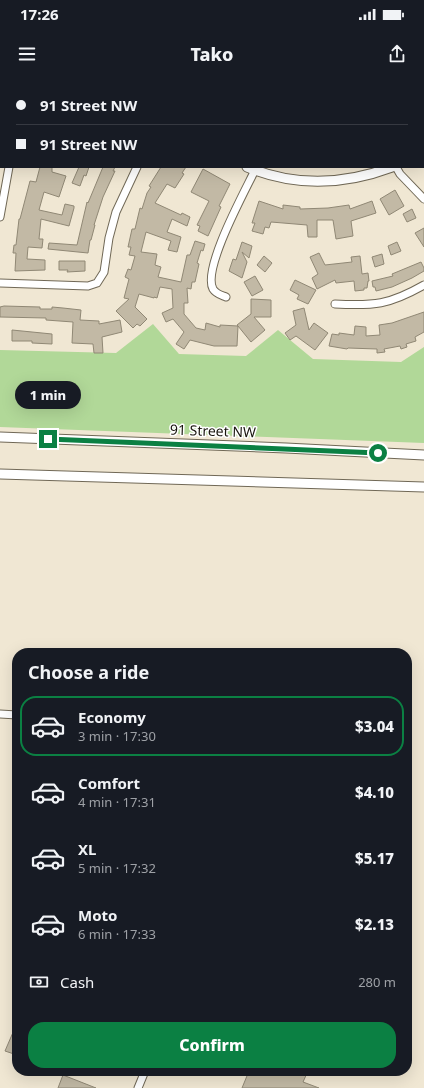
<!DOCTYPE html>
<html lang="en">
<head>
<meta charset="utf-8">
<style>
	:root { --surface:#171b24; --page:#20242c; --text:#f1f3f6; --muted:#9ea1a6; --line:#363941; --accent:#0b8043 }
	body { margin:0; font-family:"Noto Sans",sans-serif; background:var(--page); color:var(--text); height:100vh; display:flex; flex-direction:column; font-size:15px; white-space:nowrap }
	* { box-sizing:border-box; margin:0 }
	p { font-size:13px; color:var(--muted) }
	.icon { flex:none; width:22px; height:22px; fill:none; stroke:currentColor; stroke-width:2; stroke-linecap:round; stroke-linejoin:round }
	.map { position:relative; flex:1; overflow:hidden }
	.panel { position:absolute; left:12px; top:568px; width:400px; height:428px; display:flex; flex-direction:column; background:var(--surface); border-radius:16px; box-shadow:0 4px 16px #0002 }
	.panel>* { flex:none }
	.top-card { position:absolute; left:0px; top:0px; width:424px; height:88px; box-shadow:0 4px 16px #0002; display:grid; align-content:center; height:88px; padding:0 16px; background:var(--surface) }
	.end { position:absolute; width:18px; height:18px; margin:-9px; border:5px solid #0b8043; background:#fff; box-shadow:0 0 0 2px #fff }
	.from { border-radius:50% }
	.bubble { position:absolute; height:28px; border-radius:14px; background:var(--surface); box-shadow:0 4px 16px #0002; font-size:13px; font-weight:800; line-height:28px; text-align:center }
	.top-card b { display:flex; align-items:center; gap:14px; height:38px; font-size:15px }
	.top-card b+b { border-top:1px solid var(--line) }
	.top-card i { width:10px; height:10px; background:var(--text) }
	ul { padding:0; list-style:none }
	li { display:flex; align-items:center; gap:12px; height:60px; margin:0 8px 6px; padding:0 8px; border:2px solid transparent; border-radius:16px }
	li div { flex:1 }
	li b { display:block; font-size:15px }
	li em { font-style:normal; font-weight:800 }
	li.on { border-color:var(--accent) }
	li>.icon { width:36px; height:36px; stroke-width:1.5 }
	h2 { padding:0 16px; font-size:18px; line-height:48px }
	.pay { display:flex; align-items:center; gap:10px; height:44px; padding:0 16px; font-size:15px }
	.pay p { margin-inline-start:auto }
	.button { display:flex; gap:8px; margin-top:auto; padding:8px 16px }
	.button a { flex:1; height:46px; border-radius:16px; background:var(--accent); color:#fff; font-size:16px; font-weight:800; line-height:46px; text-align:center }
	.status { display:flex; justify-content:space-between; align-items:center; height:28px; padding:0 20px; background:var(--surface); direction:ltr }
	.status svg { height:11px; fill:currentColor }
	header { display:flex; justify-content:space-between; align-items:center; height:52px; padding:0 16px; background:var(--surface); font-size:18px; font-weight:800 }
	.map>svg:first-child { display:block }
	.green { fill:#b1d898 }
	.building { fill:#c2b9a5; stroke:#908875 }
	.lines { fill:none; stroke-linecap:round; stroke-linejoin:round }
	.street-casing { stroke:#706856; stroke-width:9 }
	.secondary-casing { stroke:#706856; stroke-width:11 }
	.street { stroke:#fff; stroke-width:7 }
	.secondary { stroke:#fff; stroke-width:9 }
	.route { stroke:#0b8043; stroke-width:5 }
	.labels { text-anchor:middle; stroke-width:3; stroke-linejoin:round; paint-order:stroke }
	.street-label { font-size:14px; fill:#19150e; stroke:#fff }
</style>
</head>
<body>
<div class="status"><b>17:26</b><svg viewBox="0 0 49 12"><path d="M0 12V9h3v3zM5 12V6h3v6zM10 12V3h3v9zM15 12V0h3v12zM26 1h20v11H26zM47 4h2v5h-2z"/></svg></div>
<header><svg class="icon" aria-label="menu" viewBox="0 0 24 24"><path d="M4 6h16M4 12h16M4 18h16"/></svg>Tako<svg class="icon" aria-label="share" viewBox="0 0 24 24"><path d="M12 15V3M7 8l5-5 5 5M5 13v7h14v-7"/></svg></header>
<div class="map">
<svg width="424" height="1008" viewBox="0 0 424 1008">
	<rect width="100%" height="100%" fill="#f0e7d3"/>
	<path class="green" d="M153 244 179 274 246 276 278 250 313 279 401 282 424 267V363L0 347V270L116 273Z"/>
	<path class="building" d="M40 87H52V92L66 96 59 117 44 112 39 130 62 135 65 124 74 126V128L69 146 41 139 39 159H43L42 168 28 167 27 179 45 180V190L15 191 16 173H13L14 165H16L19 139H20L30 101 36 102Z
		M79 87H89L86 96 84 95 80 106 72 103Z
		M103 87H115L113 91H115L103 117 94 145H95L91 160H90L88 173 48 169 49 163 77 165 87 122 88 123Z
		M161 87H186L182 93 184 94 175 108 167 104 155 123 181 135 182 133 190 137 187 146 172 139 167 152 181 157 177 172 168 170 171 161 146 152 141 172 157 174 155 185 161 187 158 197 181 202 187 175H190L195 161 205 164 203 171 201 170 197 183 199 184 195 202H192L191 209 187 208 188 223H184V234L196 248 205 250 206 243 220 247V245L238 246 237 245 251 234V219L271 220V237H254L265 250 251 262 238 246 237 266H214L190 260 184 269 176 264 184 252 173 239 166 242 162 233 173 228 172 209 160 207 157 218 154 217V218L139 214 135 227 147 239 140 246 137 244 133 248 116 231 129 219 124 218 129 199 125 197 128 189 131 190 135 176 129 175 131 167H128L132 149H135L140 128 142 129 147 113 151 107 149 106Z
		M203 89 230 104 219 126 221 127 208 156 198 151 200 146 197 145 209 121 191 112Z
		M395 110 404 126 389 135 380 119Z
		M259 121 283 129V125L300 127V129L328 128 349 125 350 129 372 121 376 133 351 141 353 156 336 159 333 140H317V157H308L307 145 271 142 269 148 265 147 263 154 252 151 255 143H252Z
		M412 129 416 138 407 142 403 134Z
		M424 148V167L415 153Z
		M242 162 252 166 249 178 242 172 247 182 242 198 229 191 233 179 236 180Z
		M397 162 401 171 391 175 388 166Z
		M319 173 325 185 352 182 351 177 360 176 362 194 368 193 369 201H368L367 208H364V210L355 211 354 201 336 203 335 200 317 209 312 198 318 194 310 177Z
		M382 174 384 184 375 187 372 177Z
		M264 176 272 183 265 192 257 185Z
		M59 181H85V191L67 192 68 190H59Z
		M421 182 424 188V191L412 198 392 207 376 211 375 207H373L372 201 393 196 392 194Z
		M255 196 263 210 252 216 244 202Z
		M295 200 316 210 308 224 297 219 299 215 290 210Z
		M4 226 40 227V229H52V227L63 228 81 230 80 240 99 241V244L120 240 122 252 102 257 103 273H94L93 264 72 263 73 242 46 240V238L0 237V227Z
		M304 228 309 250 314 243 328 253 315 270 296 256 290 260 285 253 296 245 293 231Z
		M424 232V252L415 257 416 261 406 264 407 267 401 269 400 266 384 269 385 272 377 273V269L348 268 347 269 329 266 332 254 339 255V253L354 255 355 246 366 247V256L380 255 379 245 392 243Z
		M12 250 52 254V264L32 263V261H12Z
		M17 943V975L5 971Z
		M249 991H308L303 1002 319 1008H242Z
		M63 995 96 1008H58Z"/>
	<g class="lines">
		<defs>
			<path id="street" d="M396 87 400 94 424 119
				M0 137 9 87
				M0 203 88 206 97 203 104 192 109 158 116 132 137 87
				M226 217C221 215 216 214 213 209 202 189 245 111 255 90
				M335 224C374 226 389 225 424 205
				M0 634 17 635
				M138 1008 145 991"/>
			<path id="secondary" d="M144 0 146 1
				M423 69H424
				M247 87C295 107 344 105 392 87
				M0 357 286 368 424 375
				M0 394 424 407"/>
		</defs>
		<use href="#street" class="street-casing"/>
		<use href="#secondary" class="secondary-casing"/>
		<use href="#street" class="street"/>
		<use href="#secondary" class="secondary"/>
	</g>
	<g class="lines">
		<path class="route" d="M48 359 378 373"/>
	</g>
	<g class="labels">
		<g class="street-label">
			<text transform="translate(213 351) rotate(2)" y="5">91 Street NW</text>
		</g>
	</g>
</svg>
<i class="end from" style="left:378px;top:373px"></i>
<i class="end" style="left:48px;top:359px"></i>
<div class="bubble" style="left:15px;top:301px;width:66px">1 min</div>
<div class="top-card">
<b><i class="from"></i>91 Street NW</b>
<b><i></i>91 Street NW</b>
</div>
<section class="panel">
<h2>Choose a ride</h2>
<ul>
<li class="on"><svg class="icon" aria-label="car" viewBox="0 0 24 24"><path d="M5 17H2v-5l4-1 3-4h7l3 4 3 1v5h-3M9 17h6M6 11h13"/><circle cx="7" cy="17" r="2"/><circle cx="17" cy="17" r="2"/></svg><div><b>Economy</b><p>3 min · 17:30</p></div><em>$3.04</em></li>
<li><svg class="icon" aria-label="car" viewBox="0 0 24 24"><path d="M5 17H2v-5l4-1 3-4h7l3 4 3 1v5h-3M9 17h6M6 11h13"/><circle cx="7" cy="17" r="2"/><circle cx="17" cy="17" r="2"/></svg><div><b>Comfort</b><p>4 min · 17:31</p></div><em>$4.10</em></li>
<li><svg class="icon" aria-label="car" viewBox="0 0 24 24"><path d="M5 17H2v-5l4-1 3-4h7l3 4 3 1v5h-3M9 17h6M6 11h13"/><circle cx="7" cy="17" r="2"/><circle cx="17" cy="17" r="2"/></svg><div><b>XL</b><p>5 min · 17:32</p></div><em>$5.17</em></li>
<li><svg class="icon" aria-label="car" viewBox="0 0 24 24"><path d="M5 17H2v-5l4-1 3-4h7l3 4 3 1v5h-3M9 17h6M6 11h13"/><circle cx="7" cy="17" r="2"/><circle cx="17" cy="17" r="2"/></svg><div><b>Moto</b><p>6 min · 17:33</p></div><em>$2.13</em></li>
</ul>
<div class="pay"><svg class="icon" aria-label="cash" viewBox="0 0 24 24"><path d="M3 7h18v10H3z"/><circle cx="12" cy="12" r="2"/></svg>Cash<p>280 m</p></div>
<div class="button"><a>Confirm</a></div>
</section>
</div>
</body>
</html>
